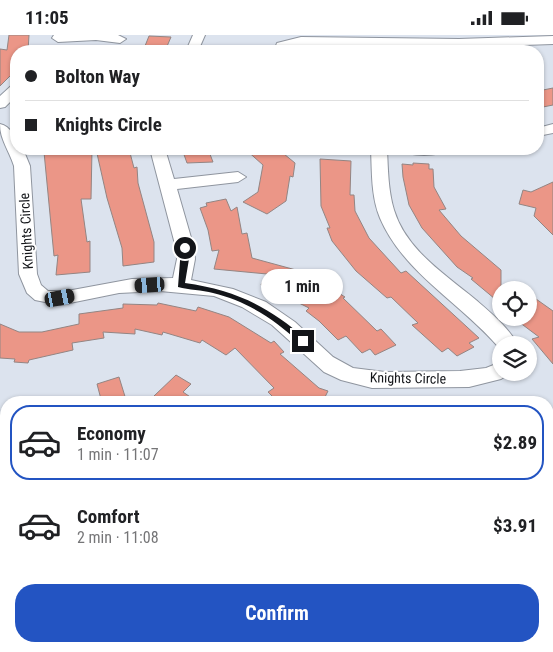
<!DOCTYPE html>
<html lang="en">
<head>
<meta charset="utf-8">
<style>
	:root { --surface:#fff; --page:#f2f2f2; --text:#202124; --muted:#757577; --line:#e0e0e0; --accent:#2354c2 }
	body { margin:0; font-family:"Roboto Condensed",sans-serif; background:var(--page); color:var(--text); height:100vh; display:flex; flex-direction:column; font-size:19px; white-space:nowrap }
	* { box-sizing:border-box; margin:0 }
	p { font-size:16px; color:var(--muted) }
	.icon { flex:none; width:28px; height:28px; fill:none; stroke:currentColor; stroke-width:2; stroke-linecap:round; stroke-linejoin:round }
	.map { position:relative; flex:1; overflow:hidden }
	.side { position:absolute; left:0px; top:361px; width:554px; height:256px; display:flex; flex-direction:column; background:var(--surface); border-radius:20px 20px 0 0; box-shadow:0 1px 4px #0004 }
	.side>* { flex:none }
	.banner { position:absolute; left:10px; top:10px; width:534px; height:110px; border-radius:20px; box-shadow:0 1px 4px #0004; display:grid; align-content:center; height:110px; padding:0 15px; background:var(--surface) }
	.buttons { position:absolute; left:492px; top:246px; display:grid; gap:10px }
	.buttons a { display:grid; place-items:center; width:45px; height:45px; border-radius:50%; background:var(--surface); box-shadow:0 1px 4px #0004; font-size:25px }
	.end { position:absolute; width:22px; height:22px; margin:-11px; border:6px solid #131519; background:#fff; box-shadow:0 0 0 2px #fff }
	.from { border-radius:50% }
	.bubble { position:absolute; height:35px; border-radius:18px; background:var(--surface); box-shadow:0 1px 4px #0004; font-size:16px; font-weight:700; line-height:35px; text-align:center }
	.car { position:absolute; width:15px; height:30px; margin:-15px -8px; border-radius:6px; box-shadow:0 0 4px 1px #0007; background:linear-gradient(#222 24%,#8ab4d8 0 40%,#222 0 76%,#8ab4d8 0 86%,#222 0) }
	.banner b { display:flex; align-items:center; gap:18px; height:48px; font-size:19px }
	.banner b+b { border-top:1px solid var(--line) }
	.banner i { width:12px; height:12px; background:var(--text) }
	ul { padding:9px 0 0; list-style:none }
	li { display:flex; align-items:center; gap:15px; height:75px; margin:0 10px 8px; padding:0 5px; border:2px solid transparent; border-radius:20px }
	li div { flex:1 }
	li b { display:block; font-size:19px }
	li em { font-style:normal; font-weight:700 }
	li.on { border-color:var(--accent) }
	li>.icon { width:45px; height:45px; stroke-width:1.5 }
	.button { display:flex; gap:10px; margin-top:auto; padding:10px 15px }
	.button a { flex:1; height:58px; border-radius:20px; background:var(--accent); color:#fff; font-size:20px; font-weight:700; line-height:58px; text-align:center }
	.status { display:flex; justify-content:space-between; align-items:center; height:35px; padding:0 25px; background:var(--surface); direction:ltr }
	.status svg { height:14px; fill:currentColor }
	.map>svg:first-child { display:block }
	.building { fill:#eb9687; stroke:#938583 }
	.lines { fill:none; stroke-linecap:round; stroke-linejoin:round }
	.minor-casing { stroke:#8f959f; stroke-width:2 }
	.minor { fill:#fff; fill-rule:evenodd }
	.route { fill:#131519 }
	.labels { text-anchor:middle; stroke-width:4; stroke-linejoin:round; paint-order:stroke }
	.street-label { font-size:14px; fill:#131519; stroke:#fff }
</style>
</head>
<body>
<div class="status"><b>11:05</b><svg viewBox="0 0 49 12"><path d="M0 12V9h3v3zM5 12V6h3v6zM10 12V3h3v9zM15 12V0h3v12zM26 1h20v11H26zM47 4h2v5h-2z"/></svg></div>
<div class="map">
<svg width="553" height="617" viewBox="0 0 553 617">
	<rect width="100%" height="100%" fill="#dce3ee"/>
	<path class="building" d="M9 0H29L28 16H16V35L0 51V14L7 15Z
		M149 1 171 2 165 16H143Z
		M553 53V70L538 73V56Z
		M64 114H92L91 164H81L87 207 90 206V237L56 240 58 220 54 221 44 117Z
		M96 114H129L134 133 137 132 138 148 154 207V227L123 231 122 213 107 163Z
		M182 114H208L213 127 187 128Z
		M245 114H278L295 128 293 142 290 141 286 166 267 179 243 167 258 157 263 130Z
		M320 124 351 126 350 160H354L355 176 369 203 401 238 406 236 479 303 469 308 474 312 457 321 448 313 442 317 412 290 418 288 391 262 387 263 356 236 332 206 327 193H330L321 171Z
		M413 128 429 129V134H433L434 152 446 174 439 175 461 201 501 235V269L471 244 473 243 457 232 422 193 409 170 403 142 402 129 413 130Z
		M553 147V200L534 181 536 173 519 169 523 155 531 157Z
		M226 164 231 176 237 172 242 199 247 198 252 223 296 235 323 248 345 262 343 263 377 296 381 294 396 310 375 320 370 314 362 318 346 301 338 305 319 286 306 276 309 273 283 260 286 257 261 250 267 239 214 234 219 215 212 216 208 195 200 173 207 171 206 168Z
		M529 259 553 276V329L532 304 539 302 519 287 529 282Z
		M158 268 196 276 198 272 229 282 271 308 274 306 284 317 280 319 319 353 328 356 322 368H279L268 357 274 353 235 313 226 320 202 305 200 308 163 297 162 300 135 294V299L103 297 104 303 72 308 73 315 29 325 28 328 14 327 15 324 0 323V289L19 297H42L79 289V279L123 273V269L157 270Z
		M176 340 191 349 183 357 199 368H164L154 361Z
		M119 342 127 368H102L97 349Z"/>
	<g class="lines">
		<defs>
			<path id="minor" d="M54 0H118L126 4 120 8 96 5 58 7 52 3Z
				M193 0H205L198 16H186Z
				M553 1V9L459 12 301 10 287 13 286 16H274L277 8 301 2 459 4Z
				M16 50V61L5 72 0 73V61L11 51Z
				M0 89C11 91 16 103 16 114H23L30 131 37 239 41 250 48 256H67L132 244 173 243 177 224 176 213 150 114H165L174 144 238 137 246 142 238 147 177 154 194 213 195 224 191 245 233 254 266 267 295 287 333 322 353 333 385 337 460 336 486 333 501 327V338H510L501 344 469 352 372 353 341 345 324 337 272 290 242 272 214 261 160 256 119 258 60 270 35 265 27 258 19 239 14 131C9 115 0 105 0 89Z
				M553 89V98L538 101V93Z
				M371 114H387C388 134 388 155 394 175 406 215 446 240 476 265 491 278 508 292 518 310H501V315C463 269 404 239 380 183 371 162 372 136 371 114Z
				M402 114H446C440 122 408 122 402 114Z
				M548 531 553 532V556L548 555Z
				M120 611H149L146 617H117Z
				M414 611H442V617H414Z"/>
		</defs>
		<use href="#minor" class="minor-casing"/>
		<use href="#minor" class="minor"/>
	</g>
	<path class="route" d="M185 210 188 213 189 224 185 248C235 255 268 271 306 304V308H300C275 285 247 266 213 258 202 255 189 255 178 252L181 213Z"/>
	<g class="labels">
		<g class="street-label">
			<text transform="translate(26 196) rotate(-93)" y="5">Knights Circle</text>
			<text transform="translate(408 343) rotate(1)" y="5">Knights Circle</text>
		</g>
	</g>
</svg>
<div class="buttons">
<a><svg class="icon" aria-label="locate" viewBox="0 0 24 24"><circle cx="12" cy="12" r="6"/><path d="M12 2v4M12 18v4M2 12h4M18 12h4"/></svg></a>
<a><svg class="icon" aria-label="layers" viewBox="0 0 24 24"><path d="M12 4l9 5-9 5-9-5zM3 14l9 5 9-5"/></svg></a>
</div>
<i class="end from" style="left:185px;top:213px"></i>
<i class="end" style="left:303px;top:306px"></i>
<div class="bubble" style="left:261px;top:234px;width:82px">1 min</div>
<i class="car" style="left:150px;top:250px;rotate:266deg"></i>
<i class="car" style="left:60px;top:263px;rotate:79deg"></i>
<div class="banner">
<b><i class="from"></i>Bolton Way</b>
<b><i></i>Knights Circle</b>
</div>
<section class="side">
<ul>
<li class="on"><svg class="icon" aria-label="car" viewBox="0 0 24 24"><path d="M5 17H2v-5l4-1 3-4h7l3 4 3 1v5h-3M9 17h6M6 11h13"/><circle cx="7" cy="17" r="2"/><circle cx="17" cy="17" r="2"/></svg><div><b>Economy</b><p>1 min · 11:07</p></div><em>$2.89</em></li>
<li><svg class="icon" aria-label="car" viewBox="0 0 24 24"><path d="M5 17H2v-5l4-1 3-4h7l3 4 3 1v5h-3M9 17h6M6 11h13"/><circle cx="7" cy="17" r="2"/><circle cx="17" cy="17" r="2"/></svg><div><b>Comfort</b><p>2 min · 11:08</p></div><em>$3.91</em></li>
</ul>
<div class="button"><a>Confirm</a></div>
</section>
</div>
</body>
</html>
